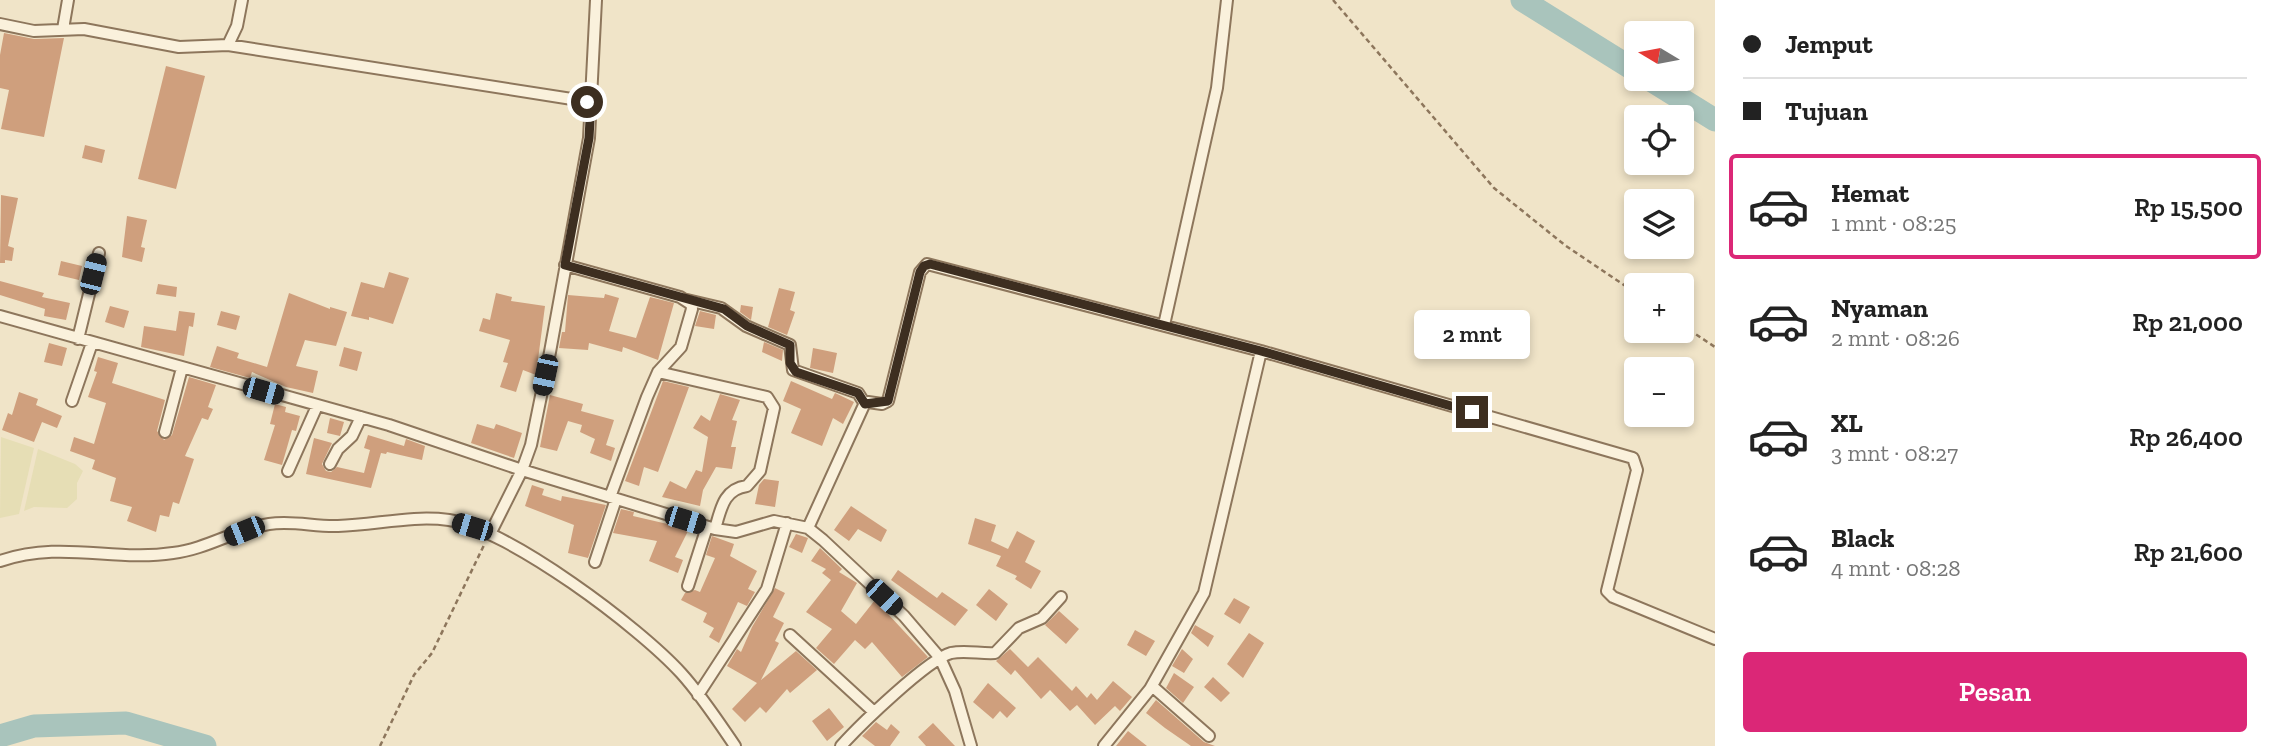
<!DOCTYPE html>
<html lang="id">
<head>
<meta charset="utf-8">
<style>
	:root { --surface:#fff; --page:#f2f2f2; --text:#222; --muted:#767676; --line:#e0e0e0; --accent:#db2777 }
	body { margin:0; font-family:"Zilla Slab",serif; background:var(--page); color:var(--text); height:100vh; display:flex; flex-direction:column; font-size:26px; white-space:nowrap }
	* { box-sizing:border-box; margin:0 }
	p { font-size:23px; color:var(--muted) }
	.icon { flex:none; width:38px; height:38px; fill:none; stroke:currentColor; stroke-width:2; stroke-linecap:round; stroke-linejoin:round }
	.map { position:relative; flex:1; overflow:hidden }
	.details { display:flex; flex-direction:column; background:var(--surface); width:560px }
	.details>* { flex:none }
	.hud { display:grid; align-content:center; height:154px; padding:0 28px; background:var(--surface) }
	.needle { width:46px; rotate:280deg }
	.buttons { position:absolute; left:1624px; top:21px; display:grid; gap:14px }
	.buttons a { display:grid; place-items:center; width:70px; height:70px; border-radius:7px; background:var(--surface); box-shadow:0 4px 10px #0003; font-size:35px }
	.end { position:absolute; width:32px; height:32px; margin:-16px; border:9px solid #3d2e20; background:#fff; box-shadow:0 0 0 4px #fff }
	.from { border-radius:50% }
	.bubble { position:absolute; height:49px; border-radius:7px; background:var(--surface); box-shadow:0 4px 10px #0003; font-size:23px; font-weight:600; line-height:49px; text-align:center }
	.car { position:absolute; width:21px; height:42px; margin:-21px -10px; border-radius:9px; box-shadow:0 0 5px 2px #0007; background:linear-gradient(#222 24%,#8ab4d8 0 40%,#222 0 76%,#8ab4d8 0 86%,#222 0) }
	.hud b { display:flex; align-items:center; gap:24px; height:66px; font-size:26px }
	.hud b+b { border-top:2px solid var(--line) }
	.hud i { width:18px; height:18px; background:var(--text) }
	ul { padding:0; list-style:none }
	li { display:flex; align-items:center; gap:21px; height:105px; margin:0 14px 10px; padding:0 14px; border:4px solid transparent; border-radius:7px }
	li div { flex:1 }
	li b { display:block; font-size:26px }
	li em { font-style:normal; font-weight:600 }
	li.active { border-color:var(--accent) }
	li>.icon { width:63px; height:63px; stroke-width:1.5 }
	.button { display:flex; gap:14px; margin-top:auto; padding:14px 28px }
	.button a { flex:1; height:80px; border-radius:7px; background:var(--accent); color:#fff; font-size:28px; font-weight:600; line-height:80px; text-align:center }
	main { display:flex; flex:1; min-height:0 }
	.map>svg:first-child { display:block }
	.farmland { fill:#e6deb5 }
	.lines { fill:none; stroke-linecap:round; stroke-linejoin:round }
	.river { stroke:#a9c4bc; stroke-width:23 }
	.building { fill:#cf9f7d }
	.minor-casing { stroke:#8d765c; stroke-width:14 }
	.path { stroke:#8d765c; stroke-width:2.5; stroke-dasharray:5 3.5; stroke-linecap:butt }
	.minor { stroke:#faf1dc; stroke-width:10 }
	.route { stroke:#3d2e20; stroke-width:9 }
</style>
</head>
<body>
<main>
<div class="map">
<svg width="1715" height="746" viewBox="0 0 1715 746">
	<rect width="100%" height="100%" fill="#f0e4c8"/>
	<path class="farmland" d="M1 437 34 448 19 514 0 518Z
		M38 449 75 464 83 471 77 483V499L67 508 34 507 24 511Z"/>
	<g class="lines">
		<path class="river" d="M1522 0 1636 71
			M1649 79 1715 120
			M0 736 34 726 126 723 205 746"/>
	</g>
	<path class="building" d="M4 33 34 39 64 38 44 137 1 129 9 90 0 88V55Z
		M166 66 205 76 176 189 138 179Z
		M85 145 105 150 102 163 82 158Z
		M1 195 18 198 8 246 14 248 12 261 5 260V263H0Z
		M127 216 147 220 141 247 145 248 142 262 122 257Z
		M61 261 82 266 79 280 58 275Z
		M389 272 409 278 393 324 369 317V320L351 316 361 282 384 288Z
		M0 281 44 293 42 297 70 303 66 320 44 316 45 309 0 295Z
		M158 284 177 287 176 297 156 294Z
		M779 288 795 292 790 310 795 312 787 335 768 327Z
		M289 293 330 309V307L347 312 336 346 305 340 296 366 318 371 313 393 286 387 252 372 250 378 210 367 217 346 239 353 237 358 267 367Z
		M496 293 512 297 511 301 545 306 536 375 523 370 516 392 500 387 508 363 503 362 510 340 479 331 483 318 490 320Z
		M605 294 619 298 609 331 636 338 650 297 674 303 658 360 623 347 622 352 589 343 588 350 559 348 562 332H565L568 295 604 298Z
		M741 305 753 307 751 320 740 312Z
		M110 306 129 311 124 328 105 322Z
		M179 311 195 313 193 327 189 326 184 356 141 347 144 326 176 331Z
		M221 311 240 316 236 330 217 325Z
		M700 311 716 315 714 329 695 326Z
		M764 342 783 350 782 361 762 352Z
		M49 343 67 348 62 366 44 362Z
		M344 347 362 352 357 371 339 366Z
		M813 348 837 353 833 373 810 368Z
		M98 357 118 363 112 383 165 400 157 431 164 440 172 435 189 377 216 385 208 407 213 409 208 420 202 418 185 456 194 459 179 504 173 502 169 517 160 515 156 532 127 521 132 507 110 501 116 478 92 469 95 460 70 451 74 437 94 444 106 403 88 397 97 372 94 371Z
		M663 381 689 387 658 472 644 467 639 486 625 481Z
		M791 381 832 399 835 393 854 402 843 424 833 418 822 446 791 433 801 409 783 401Z
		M19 392 38 399 36 405 62 416 57 428 42 422 34 442 2 430 8 413 12 415Z
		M720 394 740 400 732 420 737 421 731 447H736L732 469 716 467 703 490 700 506 662 497 670 481 686 489 696 470 702 472 708 437 693 428 701 415 710 421Z
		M550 395 583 404 581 411 614 420 606 445 615 448 611 461 590 453 595 439 580 432 582 425 568 421 557 451 540 447Z
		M275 404 286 407 285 412 300 416 296 431 292 430 282 465 264 460 275 425 270 424Z
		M330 418 344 422 340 436 327 433Z
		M477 424 494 429 496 424 522 433 514 458 471 443Z
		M368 435 404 446 406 439 425 446 422 460 387 452 386 454 381 453 371 488 306 474 314 438 332 443 322 464 326 471 331 472 337 467 364 473 370 450 364 448Z
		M764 479 779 481 775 507 755 504 759 485Z
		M532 485 544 489 542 495 561 501 562 496 606 505 588 558 568 553 574 525 525 506Z
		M851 506 887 530 881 542 858 529 849 541 834 530Z
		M621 509 634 512 633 516 689 529 675 557 683 560 678 573 649 561 657 541 613 533Z
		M975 518 996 525 991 541 1008 549 1017 531 1035 541 1025 562 1041 571 1031 589 1015 579 1017 576 996 566 1001 556 968 544Z
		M796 534 808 538 802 553 789 547Z
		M712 536 734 544 730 556 757 571 748 589 755 592 747 606 738 602 719 643 709 637 714 628 703 622 707 613 681 600 685 593 695 590 700 592 715 558 706 555Z
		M820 548 842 569 839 572 857 583 841 611 856 624 875 600 928 657 902 677 872 642 865 649 855 640 834 664 816 648 832 629 806 612 831 580 822 573 826 569 811 561Z
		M898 570 937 598 942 592 968 610 955 626 891 580Z
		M775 588 785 593 773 617 784 623 775 641 779 643 761 680 796 651 817 670 790 693 787 689 766 713 760 707 745 722 732 709 757 683 727 666 737 649 741 652 752 627Z
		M989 589 1008 604 996 621 976 605Z
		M1234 598 1250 607 1240 624 1224 614Z
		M1059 611 1079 629 1066 644 1045 625Z
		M1195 625 1214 636 1208 647 1191 633Z
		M1135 630 1155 641 1146 656 1127 645Z
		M1249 633 1264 643 1243 678 1227 664Z
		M1010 649 1028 667 1038 657 1072 691 1076 686 1087 698 1091 693 1097 700 1113 681 1132 697 1120 711 1115 706 1095 725 1077 705 1070 711 1050 690 1041 699 1015 670 1011 675 996 661Z
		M1182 649 1193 659 1184 673 1172 666Z
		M1174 673 1194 687 1183 703 1166 688Z
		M1213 677 1230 693 1221 702 1204 687Z
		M988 683 1016 708 1007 718 1000 711 993 719 973 702Z
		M1156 700 1204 742 1215 746H1191L1165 728 1146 713Z
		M829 708 844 727 827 741 812 721Z
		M876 722 887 730 891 724 900 732 890 746H875L862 736Z
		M933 723 955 746H926L918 737Z
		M1128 731 1147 746H1116Z"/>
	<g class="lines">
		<defs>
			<path id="minor" d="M0 24 34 31 84 29 179 47 228 45 591 102
				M63 29 68 0
				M228 45 237 26 242 0
				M565 265 680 297 691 304 692 309 681 347 658 372 647 397 610 497
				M687 300 721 308 746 326 790 345 793 370 858 393 865 404
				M0 316 389 425 522 470 531 445 550 352 589 138 596 0
				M1164 325 1217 88 1227 0
				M78 339 99 253
				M658 372 767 397 774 408 760 471 747 486C724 489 721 508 715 529
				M72 401 92 343
				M165 432 182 368
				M330 464 338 449 352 436 361 417
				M288 471 317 406
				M808 528 864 405 868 402 882 404 888 401 920 272 927 264 1261 351
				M490 534 522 470 715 529 736 532 774 521 808 528 823 540 904 616 940 658 955 691 971 746
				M0 561C62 540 113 562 173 553 207 549 236 529 269 524 292 520 315 527 338 526 376 525 411 515 449 520 510 530 639 627 681 673 701 695 718 721 735 746
				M595 562 616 499
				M688 586 707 527
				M790 635 874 712
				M1152 686 1209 736
				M698 695 767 589 787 523
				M841 746C860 725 927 660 951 653 965 650 981 654 995 653L1019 628 1042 618 1061 597
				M1104 746 1150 689 1204 593 1261 351 1633 458 1637 470 1607 591 1613 597 1715 639"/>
		</defs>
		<use href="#minor" class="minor-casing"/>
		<path class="path" d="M1333 0 1494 188 1566 246 1636 293
			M1682 325 1715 347
			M380 746 414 675 432 653 485 543"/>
		<use href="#minor" class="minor"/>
	</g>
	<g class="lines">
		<path class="route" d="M587 102H591L589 138 565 265 724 309 747 326 790 345V363L796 372 858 393 865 404 888 401 920 272 924 266 930 264 1261 351 1472 412"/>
	</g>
</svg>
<div class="buttons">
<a><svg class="needle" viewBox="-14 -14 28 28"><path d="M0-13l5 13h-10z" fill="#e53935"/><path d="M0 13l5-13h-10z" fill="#767676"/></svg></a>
<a><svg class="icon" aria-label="locate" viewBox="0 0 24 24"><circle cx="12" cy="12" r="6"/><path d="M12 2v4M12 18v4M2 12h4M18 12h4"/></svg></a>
<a><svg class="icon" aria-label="layers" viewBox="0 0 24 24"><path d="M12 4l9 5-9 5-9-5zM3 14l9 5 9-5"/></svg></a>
<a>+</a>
<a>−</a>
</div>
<i class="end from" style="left:587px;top:102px"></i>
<i class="end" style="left:1472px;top:412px"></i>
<div class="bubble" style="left:1414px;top:310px;width:116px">2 mnt</div>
<i class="car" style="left:93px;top:274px;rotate:14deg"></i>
<i class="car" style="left:545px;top:375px;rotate:192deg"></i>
<i class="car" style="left:263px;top:391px;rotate:106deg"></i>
<i class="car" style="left:685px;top:520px;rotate:107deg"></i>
<i class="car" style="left:472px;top:527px;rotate:287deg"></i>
<i class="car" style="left:244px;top:531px;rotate:248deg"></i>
<i class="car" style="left:884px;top:597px;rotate:133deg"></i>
</div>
<section class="details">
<div class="hud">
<b><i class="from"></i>Jemput</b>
<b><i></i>Tujuan</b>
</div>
<ul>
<li class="active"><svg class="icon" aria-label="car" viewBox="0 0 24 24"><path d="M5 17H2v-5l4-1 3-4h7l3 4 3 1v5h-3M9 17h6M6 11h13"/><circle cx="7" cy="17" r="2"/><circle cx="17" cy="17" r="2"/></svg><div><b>Hemat</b><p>1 mnt · 08:25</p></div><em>Rp 15,500</em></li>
<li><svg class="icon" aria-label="car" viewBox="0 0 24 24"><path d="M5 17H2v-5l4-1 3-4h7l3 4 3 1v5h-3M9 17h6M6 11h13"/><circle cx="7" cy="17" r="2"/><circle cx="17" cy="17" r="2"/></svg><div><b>Nyaman</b><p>2 mnt · 08:26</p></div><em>Rp 21,000</em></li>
<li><svg class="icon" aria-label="car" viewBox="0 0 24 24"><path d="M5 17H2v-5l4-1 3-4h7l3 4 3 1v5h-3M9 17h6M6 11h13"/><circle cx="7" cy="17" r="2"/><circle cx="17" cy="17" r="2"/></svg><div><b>XL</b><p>3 mnt · 08:27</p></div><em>Rp 26,400</em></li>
<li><svg class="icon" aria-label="car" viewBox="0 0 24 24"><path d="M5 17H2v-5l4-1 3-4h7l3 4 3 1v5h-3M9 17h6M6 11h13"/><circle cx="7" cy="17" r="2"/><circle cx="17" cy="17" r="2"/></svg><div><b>Black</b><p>4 mnt · 08:28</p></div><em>Rp 21,600</em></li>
</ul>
<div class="button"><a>Pesan</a></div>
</section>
</main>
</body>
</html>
